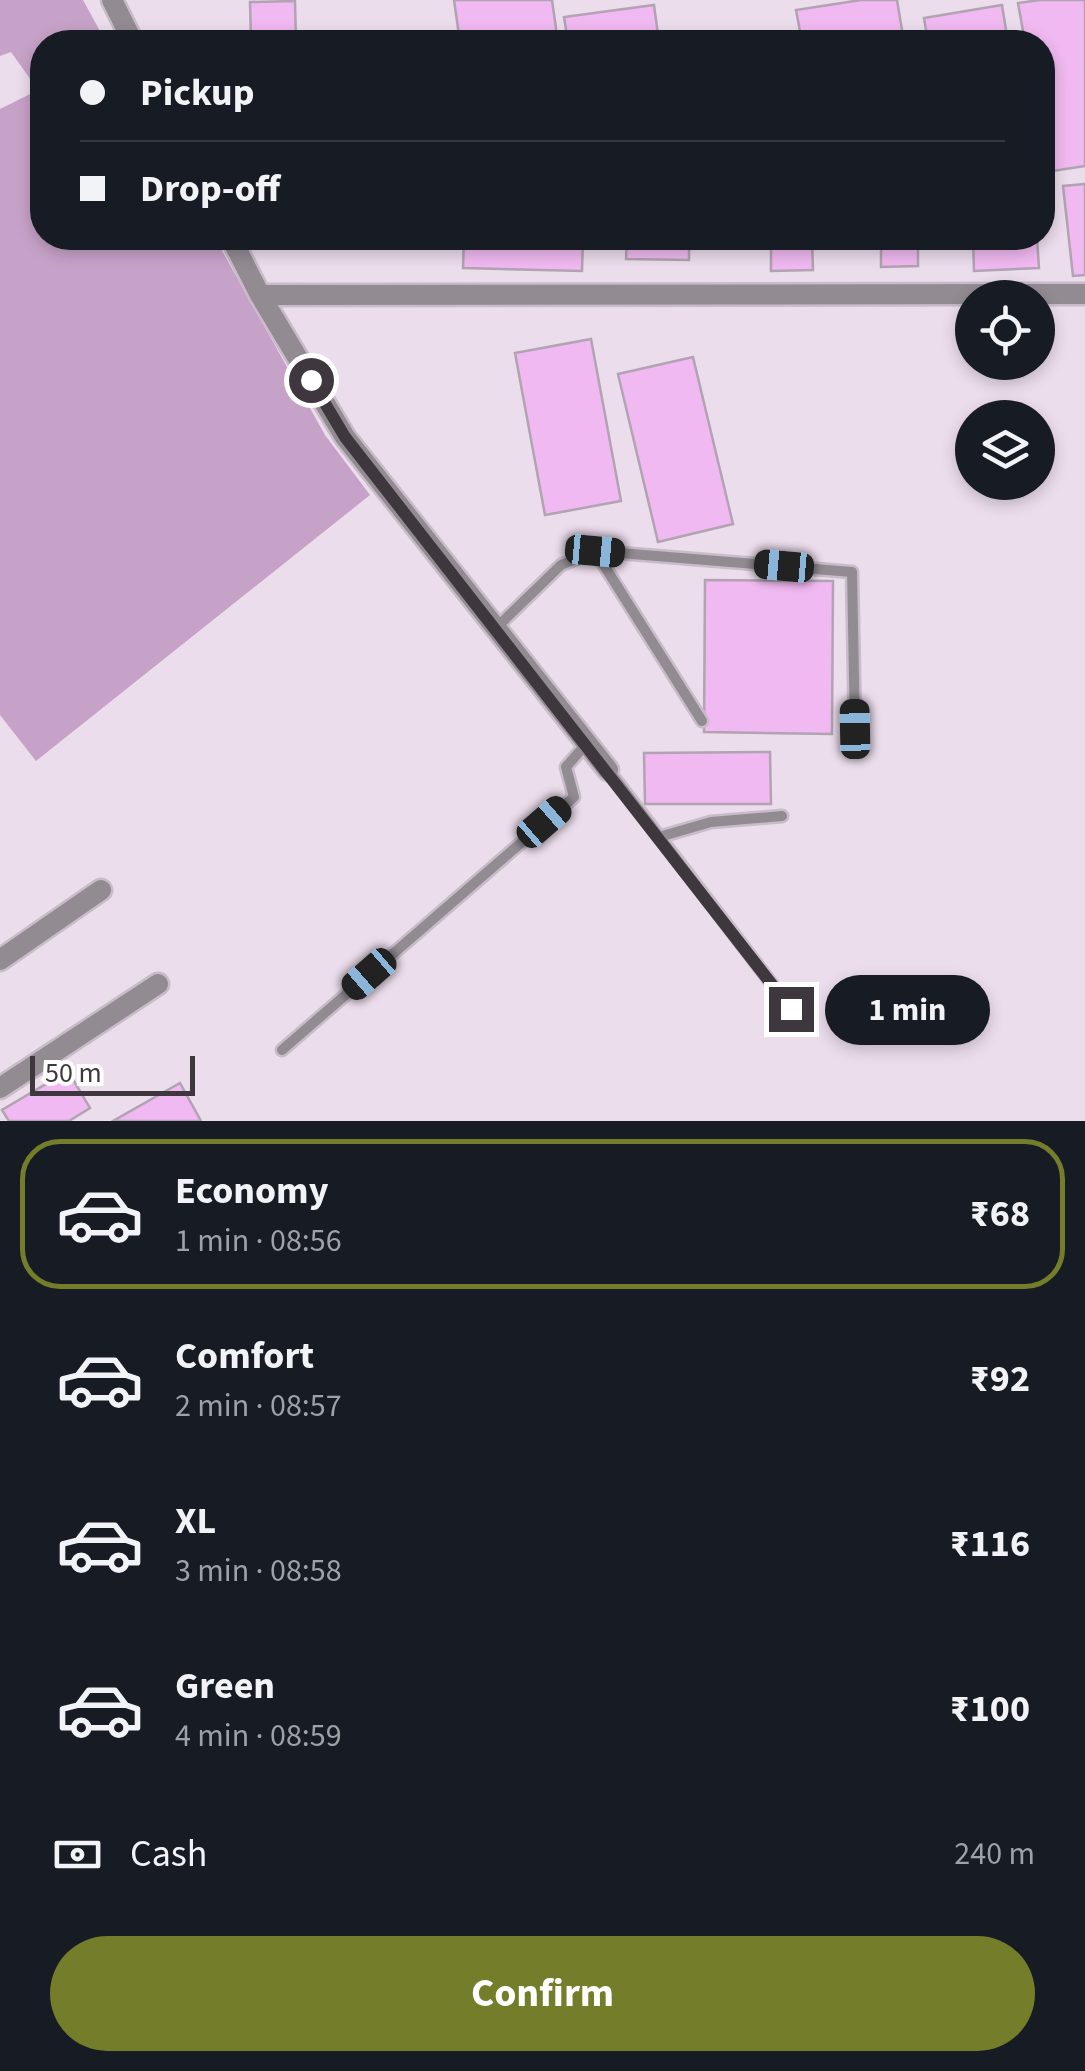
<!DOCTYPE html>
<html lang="en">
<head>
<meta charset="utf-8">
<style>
	:root { --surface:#171b24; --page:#20242c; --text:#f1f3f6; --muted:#9ea1a6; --line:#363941; --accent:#747d29 }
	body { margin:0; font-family:"Source Sans 3",sans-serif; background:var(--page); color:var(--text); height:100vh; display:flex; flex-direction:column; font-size:38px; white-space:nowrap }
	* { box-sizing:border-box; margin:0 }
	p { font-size:32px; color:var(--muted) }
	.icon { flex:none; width:55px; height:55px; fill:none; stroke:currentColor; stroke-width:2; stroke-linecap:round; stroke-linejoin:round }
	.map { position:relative; height:1121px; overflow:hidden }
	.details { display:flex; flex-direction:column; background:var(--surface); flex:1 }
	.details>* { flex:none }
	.banner { position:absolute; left:30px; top:30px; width:1025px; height:220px; border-radius:40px; box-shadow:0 5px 15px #0003; display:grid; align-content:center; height:220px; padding:0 50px; background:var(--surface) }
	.controls { position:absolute; left:955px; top:280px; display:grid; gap:20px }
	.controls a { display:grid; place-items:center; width:100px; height:100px; border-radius:50%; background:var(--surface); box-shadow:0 5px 15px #0003; font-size:50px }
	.scale { position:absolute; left:30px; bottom:25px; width:165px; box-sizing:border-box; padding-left:10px; border:5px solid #3e373e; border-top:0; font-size:28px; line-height:35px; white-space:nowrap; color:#3e373e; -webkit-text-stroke:8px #fff; paint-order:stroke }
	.end { position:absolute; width:45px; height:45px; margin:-22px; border:12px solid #3e373e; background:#fff; box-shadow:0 0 0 5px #fff }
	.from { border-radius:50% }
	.bubble { position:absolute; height:70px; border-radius:35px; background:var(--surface); box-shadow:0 5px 15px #0003; font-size:32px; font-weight:700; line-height:70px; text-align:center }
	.car { position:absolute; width:30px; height:60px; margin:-30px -15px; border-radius:12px; box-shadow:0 0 8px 2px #0007; background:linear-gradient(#222 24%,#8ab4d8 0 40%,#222 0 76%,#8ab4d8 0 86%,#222 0) }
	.banner b { display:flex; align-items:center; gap:35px; height:95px; font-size:38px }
	.banner b+b { border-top:2px solid var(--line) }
	.banner i { width:25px; height:25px; background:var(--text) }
	ul { padding:18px 0 0; list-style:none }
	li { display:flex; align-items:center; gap:30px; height:150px; margin:0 20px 15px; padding:0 30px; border:5px solid transparent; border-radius:40px }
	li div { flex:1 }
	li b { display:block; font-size:38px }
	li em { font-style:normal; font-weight:700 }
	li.active { border-color:var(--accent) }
	li>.icon { width:90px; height:90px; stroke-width:1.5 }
	.pay { display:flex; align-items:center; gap:25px; height:110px; padding:0 50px; font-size:38px }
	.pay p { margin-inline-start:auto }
	.cta { display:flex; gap:20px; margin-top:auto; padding:20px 50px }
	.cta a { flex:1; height:115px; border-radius:60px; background:var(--accent); color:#fff; font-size:40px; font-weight:700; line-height:115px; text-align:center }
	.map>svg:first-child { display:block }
	.green { fill:#c7a2c8 }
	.building { fill:#f0b9f1; stroke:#b1a3b1; stroke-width:2.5 }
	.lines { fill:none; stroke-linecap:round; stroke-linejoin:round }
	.lane-casing { stroke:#c9bcc9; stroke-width:15 }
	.street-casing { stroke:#c9bcc9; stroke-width:25 }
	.lane { stroke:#928c92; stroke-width:10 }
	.street { stroke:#928c92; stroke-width:20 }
	.route { stroke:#3e373e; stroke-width:12 }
</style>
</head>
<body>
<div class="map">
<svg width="1085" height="1121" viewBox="0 0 1085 1121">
	<rect width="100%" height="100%" fill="#ecddec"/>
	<path class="green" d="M0 0H83L106 42H42V238H215L325 435 370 495 36 761 0 715V109L38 90 11 52 0 56Z"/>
	<path class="building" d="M454 0H552L558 42H460Z
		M861 0H897L904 42H802L796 10Z
		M1040 0H1085V166L1046 172 1042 42H1025L1018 3Z
		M295 1 296 42H251L250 2Z
		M654 5 659 42H568L564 17Z
		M1002 5 1008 42H928L924 18Z
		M1085 184V275L1073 276 1063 186Z
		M464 238H583L582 271 463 268Z
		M627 238H689V260L626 259Z
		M771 238H812L813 270 771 271Z
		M881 238H918V266L881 267Z
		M973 238H1037L1039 268 974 271Z
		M591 339 621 501 545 515 515 353Z
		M693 357 733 524 658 542 618 374Z
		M705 580 833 581 832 734 704 732Z
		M770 752 771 804H645L644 753Z
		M68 1071 90 1108 69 1121H9L2 1110Z
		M180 1083 201 1121H113Z"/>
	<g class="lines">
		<defs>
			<path id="lane" d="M595 551 702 721
				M496 628 561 565 595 551 852 572 855 729
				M609 771 791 1009
				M659 837 711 822 782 816
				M282 1050 574 797 566 767 587 743"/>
			<path id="street" d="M112 0 133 42
				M231 238 260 295 345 437 608 770
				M260 295 1085 294
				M0 960 101 890
				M0 1088 158 984"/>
		</defs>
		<use href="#lane" class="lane-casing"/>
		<use href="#street" class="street-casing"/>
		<use href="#lane" class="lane"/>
		<use href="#street" class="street"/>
	</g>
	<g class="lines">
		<path class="route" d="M311 380 345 437 791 1009"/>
	</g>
</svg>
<div class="controls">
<a><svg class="icon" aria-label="locate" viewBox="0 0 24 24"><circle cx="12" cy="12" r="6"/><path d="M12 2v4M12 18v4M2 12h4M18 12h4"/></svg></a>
<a><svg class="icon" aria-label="layers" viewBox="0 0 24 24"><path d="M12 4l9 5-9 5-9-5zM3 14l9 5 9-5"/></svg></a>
</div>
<div class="scale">50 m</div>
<i class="end from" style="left:311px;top:380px"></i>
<i class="end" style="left:791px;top:1009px"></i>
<div class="bubble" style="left:825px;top:975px;width:165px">1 min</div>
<i class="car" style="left:595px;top:551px;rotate:95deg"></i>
<i class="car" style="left:784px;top:566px;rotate:275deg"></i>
<i class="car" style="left:855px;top:729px;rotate:359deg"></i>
<i class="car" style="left:544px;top:822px;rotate:49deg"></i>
<i class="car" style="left:369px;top:974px;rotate:229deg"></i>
<div class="banner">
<b><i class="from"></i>Pickup</b>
<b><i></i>Drop-off</b>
</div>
</div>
<section class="details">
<ul>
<li class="active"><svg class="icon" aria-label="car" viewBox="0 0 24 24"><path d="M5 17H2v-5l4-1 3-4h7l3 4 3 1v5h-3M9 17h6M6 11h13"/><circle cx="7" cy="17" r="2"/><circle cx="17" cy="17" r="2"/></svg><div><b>Economy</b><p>1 min · 08:56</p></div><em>₹68</em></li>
<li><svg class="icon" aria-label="car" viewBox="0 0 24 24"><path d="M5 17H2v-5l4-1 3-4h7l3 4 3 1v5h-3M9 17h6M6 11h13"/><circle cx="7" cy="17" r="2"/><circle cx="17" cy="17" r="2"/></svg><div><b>Comfort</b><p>2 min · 08:57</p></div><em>₹92</em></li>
<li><svg class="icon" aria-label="car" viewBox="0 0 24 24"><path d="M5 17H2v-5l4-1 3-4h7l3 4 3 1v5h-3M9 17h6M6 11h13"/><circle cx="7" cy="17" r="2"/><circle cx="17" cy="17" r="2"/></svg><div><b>XL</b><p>3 min · 08:58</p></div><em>₹116</em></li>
<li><svg class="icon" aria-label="car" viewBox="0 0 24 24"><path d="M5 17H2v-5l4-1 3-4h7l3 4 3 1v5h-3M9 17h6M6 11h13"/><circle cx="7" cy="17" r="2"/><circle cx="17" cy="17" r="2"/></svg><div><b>Green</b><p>4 min · 08:59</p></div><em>₹100</em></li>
</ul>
<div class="pay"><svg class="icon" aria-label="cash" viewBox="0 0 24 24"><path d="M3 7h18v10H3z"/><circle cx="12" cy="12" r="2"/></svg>Cash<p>240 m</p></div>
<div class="cta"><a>Confirm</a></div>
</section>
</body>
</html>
